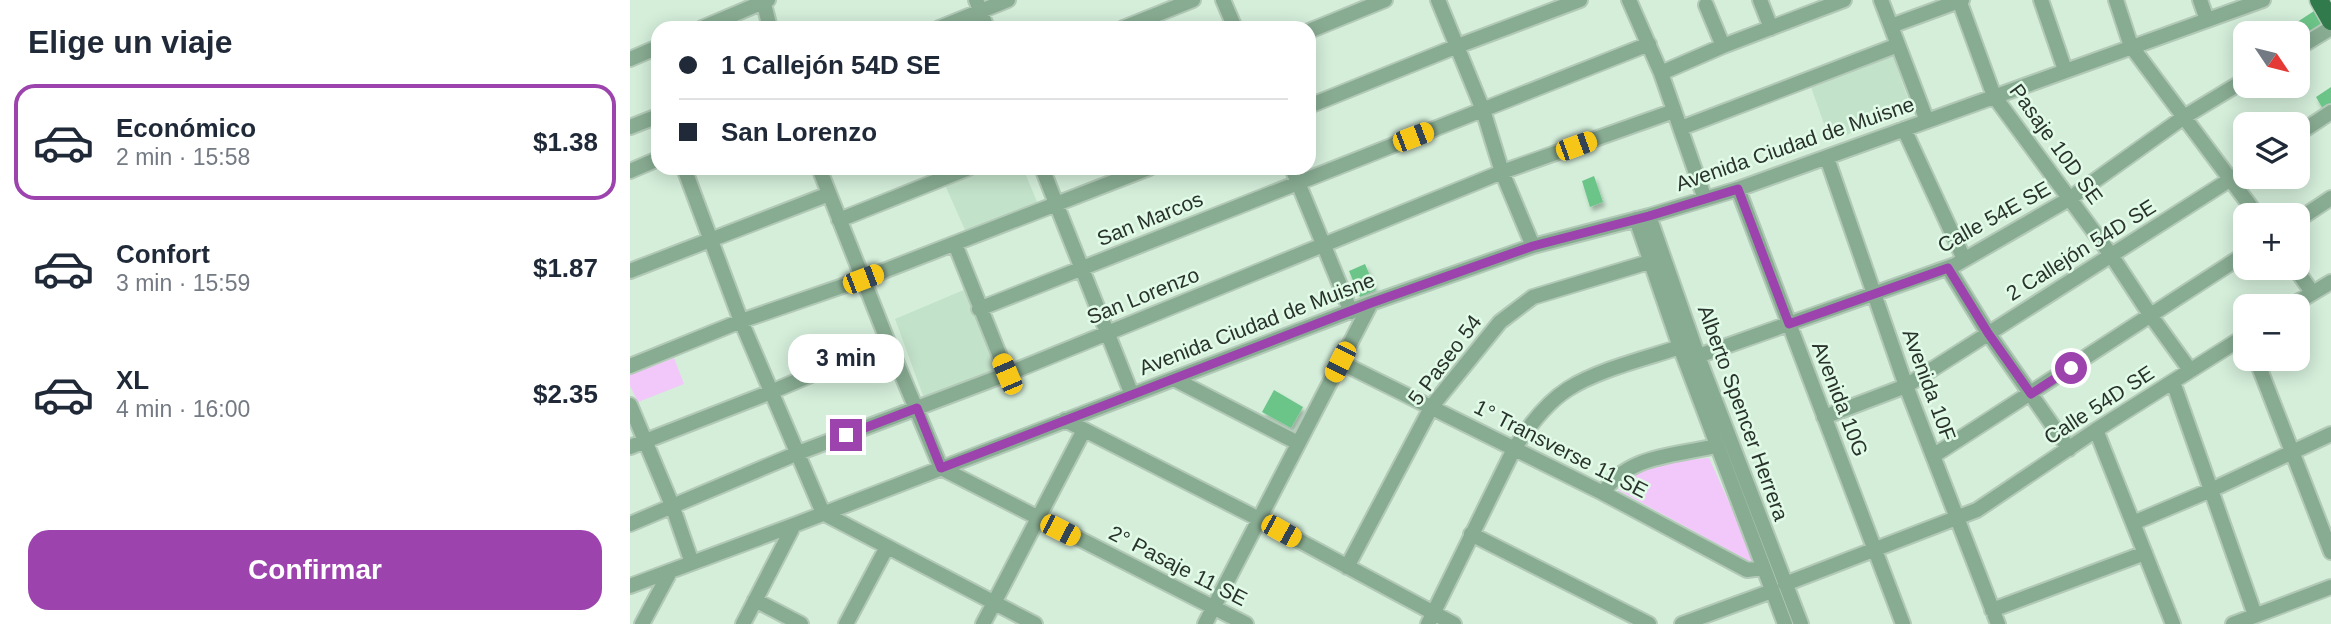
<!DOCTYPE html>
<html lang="es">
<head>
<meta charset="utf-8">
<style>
	:root { --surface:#fff; --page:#f6f6f7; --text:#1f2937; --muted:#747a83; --line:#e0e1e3; --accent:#9c43ae }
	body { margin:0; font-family:Helvetica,sans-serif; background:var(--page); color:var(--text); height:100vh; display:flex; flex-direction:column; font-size:26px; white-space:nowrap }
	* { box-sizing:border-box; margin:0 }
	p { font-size:23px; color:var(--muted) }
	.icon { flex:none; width:38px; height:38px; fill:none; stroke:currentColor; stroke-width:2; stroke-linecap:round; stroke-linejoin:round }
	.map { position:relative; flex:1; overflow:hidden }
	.side { display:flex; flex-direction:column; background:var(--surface); width:630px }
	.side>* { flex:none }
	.banner { position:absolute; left:21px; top:21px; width:665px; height:154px; border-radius:21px; box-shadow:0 4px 18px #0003; display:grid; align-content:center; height:154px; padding:0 28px; background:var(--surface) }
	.needle { width:46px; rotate:125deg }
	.buttons { position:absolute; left:1603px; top:21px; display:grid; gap:14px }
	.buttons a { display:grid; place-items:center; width:77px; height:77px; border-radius:14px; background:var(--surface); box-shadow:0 4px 18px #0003; font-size:35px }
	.end { position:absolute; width:32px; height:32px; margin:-16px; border:9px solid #9c43ae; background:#fff; box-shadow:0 0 0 4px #fff }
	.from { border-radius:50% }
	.bubble { position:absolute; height:49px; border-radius:21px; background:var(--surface); box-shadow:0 4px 18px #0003; font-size:23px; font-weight:800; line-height:49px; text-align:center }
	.car { position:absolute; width:21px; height:42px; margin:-21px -10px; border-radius:9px; box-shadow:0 0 5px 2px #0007; background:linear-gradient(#f5c518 24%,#345 0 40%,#f5c518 0 76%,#345 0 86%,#f5c518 0) }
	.banner b { display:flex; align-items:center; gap:24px; height:66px; font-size:26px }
	.banner b+b { border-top:2px solid var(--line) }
	.banner i { width:18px; height:18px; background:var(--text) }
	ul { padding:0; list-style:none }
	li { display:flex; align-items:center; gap:21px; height:116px; margin:0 14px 10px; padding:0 14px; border:4px solid transparent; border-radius:21px }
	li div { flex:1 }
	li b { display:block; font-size:26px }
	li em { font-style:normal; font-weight:800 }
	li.on { border-color:var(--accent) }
	li>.icon { width:63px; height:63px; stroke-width:1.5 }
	h2 { padding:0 28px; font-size:32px; line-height:84px }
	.primary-button { display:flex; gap:14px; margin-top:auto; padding:14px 28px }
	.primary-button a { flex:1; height:80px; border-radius:21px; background:var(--accent); color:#fff; font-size:28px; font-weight:800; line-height:80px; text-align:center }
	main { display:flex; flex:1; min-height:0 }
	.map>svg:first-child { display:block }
	.built { fill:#c3e2ca }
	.green { fill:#f2c7fa }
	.building { fill:#6cc588; filter:url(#shadow) }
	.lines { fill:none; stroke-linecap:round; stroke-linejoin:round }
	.minor-casing { stroke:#b2c9b7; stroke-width:18 }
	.major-casing { stroke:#b2c9b7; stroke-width:21 }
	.minor { stroke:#88ac92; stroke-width:14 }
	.major { stroke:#307a4b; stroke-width:18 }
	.route { stroke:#9c43ae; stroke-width:9 }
	.labels { text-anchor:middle; stroke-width:5; stroke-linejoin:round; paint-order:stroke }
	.street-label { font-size:21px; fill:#29332b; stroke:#e1fbe8 }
</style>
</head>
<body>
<main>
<section class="side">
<h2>Elige un viaje</h2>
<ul>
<li class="on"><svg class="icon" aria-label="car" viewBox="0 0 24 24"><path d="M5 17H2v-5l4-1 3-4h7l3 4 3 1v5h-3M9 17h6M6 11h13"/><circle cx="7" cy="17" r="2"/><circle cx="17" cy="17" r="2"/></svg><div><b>Económico</b><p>2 min · 15:58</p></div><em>$1.38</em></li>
<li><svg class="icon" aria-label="car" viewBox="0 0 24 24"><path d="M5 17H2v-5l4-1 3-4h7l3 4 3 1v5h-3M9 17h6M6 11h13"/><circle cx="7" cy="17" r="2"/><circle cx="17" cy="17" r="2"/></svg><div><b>Confort</b><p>3 min · 15:59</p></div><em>$1.87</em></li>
<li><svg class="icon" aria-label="car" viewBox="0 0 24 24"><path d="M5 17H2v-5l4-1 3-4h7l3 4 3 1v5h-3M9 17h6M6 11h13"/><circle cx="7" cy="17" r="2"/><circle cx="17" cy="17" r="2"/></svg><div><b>XL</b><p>4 min · 16:00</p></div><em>$2.35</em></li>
</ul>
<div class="primary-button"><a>Confirmar</a></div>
</section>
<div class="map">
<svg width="1701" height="624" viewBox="0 0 1701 624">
	<defs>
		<filter id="shadow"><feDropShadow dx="2.5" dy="4.5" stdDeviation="2" flood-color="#0004"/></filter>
	</defs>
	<rect width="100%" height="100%" fill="#d4eeda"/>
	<path class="built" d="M1263 56 1282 110 1200 141 1181 87Z
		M358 168H393L408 204 335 230 315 185Z
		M336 289 368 373 295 401 265 319Z"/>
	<path class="green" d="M44 358 54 384 8 402 0 386V375Z
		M1079 458 1121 551V562L988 490 1009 471 1028 463Z"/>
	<path class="building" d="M1684 11 1692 23 1668 39V33H1657L1655 30Z
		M1701 87V104L1693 109 1686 97Z
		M964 176 973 202 960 207 952 181Z
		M735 264 746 290 730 297 719 271Z
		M644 390 673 407 661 428 632 412Z"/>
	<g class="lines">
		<defs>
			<path id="minor" d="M133 0 140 28
				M346 0 357 28
				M593 0 605 28
				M808 0 853 110 872 172 903 246
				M999 0 1031 73 1075 199
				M1130 0 1141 28
				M1251 0 1297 121
				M1329 0 1364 96 1481 255 1521 316 1560 370
				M1411 0 1435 70
				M1486 0 1501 46 1627 215
				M1570 0 1577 20
				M1076 5 1093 46
				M1261 26 1332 0
				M72 28 138 0
				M309 28 378 0
				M493 28 563 0
				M679 31 755 0
				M1668 48 1701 28
				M0 59 28 47
				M1031 73 1093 46 1214 0
				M679 106 825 47 950 0
				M0 127 28 116
				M1051 128 1268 45
				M1274 129 1334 259
				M1668 134 1701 112
				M1197 158 1276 386 1368 624
				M54 168 111 321 193 513 405 624
				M189 168 258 342 311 468
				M412 168 502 395
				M662 168 721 312
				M0 171 28 159
				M1108 189 1273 624
				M1019 216 1068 356 1171 624
				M1006 219 1050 347 1155 624
				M209 220 339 168
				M1668 220 1701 198
				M325 244 377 374
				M1318 268 1358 333 1439 449
				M1665 268 1682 292
				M0 271 199 194
				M1661 306 1701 282
				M349 309 1019 44
				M1068 356 1325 265 1439 199 1554 117 1615 80
				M1626 359 1701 552
				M710 362 973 493 1117 570 1133 568
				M0 366 111 321 233 279 519 168
				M544 379 668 443
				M1543 382 1625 615
				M0 405 42 505 62 563
				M1194 417 1276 386 1615 170
				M435 420 629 519 824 624
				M1466 430 1543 624
				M0 447 141 392 258 342
				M1303 456 1615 254
				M311 468 616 624
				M973 493C997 456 1042 456 1081 447
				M1503 523 1581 490 1701 434
				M0 524 168 453 377 374 872 172 1044 111
				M841 534 1019 624
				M717 567 802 406 870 322 903 297 1019 262
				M1155 584 1347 510 1466 430 1615 336
				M0 586 164 525 741 303 903 246 1019 216 1108 189 1633 0
				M125 600 171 624
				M1362 610 1515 553
				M12 624 40 572
				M113 624 164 525
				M216 624 257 547
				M353 624 454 430
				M575 624 741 303
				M798 624 884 449C898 427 916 403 938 389 967 370 1017 358 1050 347
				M1052 624 1142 591
				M1603 624 1701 587"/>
			<path id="major" d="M1689 0 1701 21"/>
		</defs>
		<use href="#minor" class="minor-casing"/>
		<use href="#major" class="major-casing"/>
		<use href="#minor" class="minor"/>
		<use href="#major" class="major"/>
	</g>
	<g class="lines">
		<path class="route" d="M216 435 287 408 311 468 741 303 903 246 1019 216 1108 189 1159 324 1318 268 1358 333 1401 394 1441 368"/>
	</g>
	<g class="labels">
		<g class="street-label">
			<text transform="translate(1165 144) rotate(-19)" y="7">Avenida Ciudad de Muisne</text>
			<text transform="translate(1426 144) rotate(54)" y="7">Pasaje 10D SE</text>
			<text transform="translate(1364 217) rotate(-29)" y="7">Calle 54E SE</text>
			<text transform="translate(520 219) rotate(-22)" y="7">San Marcos</text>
			<text transform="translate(1451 250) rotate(-32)" y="7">2 Callejón 54D SE</text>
			<text transform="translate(513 296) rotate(-22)" y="7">San Lorenzo</text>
			<text transform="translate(627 324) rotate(-21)" y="7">Avenida Ciudad de Muisne</text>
			<text transform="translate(815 360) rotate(-53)" y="7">5 Paseo 54</text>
			<text transform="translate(1299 385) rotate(70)" y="7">Avenida 10F</text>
			<text transform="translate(1210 399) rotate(69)" y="7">Avenida 10G</text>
			<text transform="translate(1469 405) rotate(-33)" y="7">Calle 54D SE</text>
			<text transform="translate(1113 413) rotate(70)" y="7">Alberto Spencer Herrera</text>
			<text transform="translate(931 449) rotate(27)" y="7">1° Transverse 11 SE</text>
			<text transform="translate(548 566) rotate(27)" y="7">2° Pasaje 11 SE</text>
		</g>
	</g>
</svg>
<div class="buttons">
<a><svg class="needle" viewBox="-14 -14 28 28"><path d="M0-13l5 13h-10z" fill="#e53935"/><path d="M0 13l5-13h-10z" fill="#747a83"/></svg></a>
<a><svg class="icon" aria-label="layers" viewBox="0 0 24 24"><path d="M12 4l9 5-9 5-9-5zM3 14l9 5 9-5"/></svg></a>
<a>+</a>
<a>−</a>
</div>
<i class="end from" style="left:1441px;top:368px"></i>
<i class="end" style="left:216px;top:435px"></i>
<div class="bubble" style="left:158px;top:334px;width:116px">3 min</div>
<i class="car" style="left:783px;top:137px;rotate:69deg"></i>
<i class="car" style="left:946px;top:146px;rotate:70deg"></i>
<i class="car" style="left:233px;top:279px;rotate:69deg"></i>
<i class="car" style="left:710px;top:362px;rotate:207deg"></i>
<i class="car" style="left:377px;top:374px;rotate:337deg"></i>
<i class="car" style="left:430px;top:530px;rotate:117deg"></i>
<i class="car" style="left:651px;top:531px;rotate:119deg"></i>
<div class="banner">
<b><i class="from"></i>1 Callejón 54D SE</b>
<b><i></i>San Lorenzo</b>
</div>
</div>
</main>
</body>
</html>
